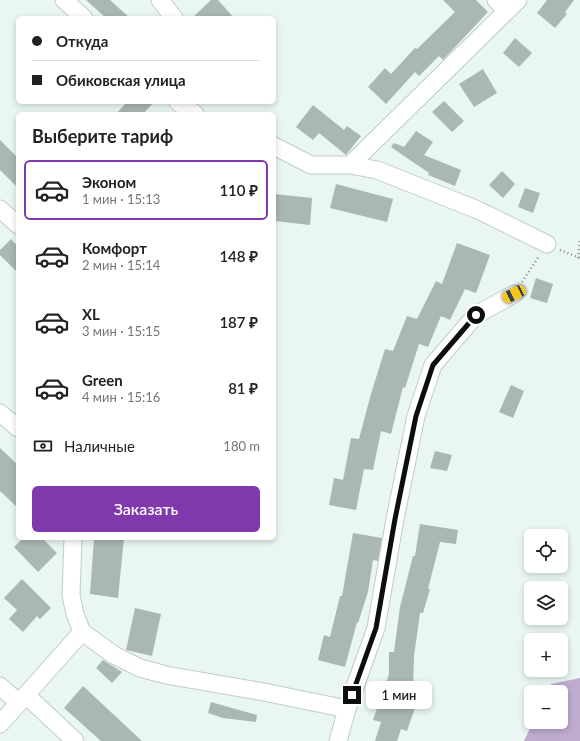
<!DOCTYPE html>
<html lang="ru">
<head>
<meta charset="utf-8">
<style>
	:root { --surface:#fff; --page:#f2f2f2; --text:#222; --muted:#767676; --line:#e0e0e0; --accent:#7f39ac }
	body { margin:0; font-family:Lato,sans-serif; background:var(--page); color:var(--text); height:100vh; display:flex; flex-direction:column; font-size:15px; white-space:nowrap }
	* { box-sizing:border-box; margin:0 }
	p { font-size:13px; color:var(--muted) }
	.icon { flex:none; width:22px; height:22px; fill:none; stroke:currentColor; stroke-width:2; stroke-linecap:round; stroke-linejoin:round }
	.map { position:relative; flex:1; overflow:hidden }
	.drawer { position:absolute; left:16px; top:112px; width:260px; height:428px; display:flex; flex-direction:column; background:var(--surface); border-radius:6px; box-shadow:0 2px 6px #0003 }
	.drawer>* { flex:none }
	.top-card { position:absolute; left:16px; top:16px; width:260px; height:88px; border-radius:6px; box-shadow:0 2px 6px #0003; display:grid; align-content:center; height:88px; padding:0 16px; background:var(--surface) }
	.tools { position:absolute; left:524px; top:529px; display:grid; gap:8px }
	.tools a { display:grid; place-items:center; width:44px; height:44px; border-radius:6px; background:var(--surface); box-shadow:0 2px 6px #0003; font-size:20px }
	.end { position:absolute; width:18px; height:18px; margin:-9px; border:5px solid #0b100f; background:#fff; box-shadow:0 0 0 2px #fff }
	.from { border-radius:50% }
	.bubble { position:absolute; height:28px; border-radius:6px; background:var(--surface); box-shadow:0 2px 6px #0003; font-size:13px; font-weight:600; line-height:28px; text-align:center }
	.car { position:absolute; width:12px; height:24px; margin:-12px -6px; border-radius:5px; box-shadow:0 0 3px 1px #0007; background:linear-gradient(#f5c518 24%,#345 0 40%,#f5c518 0 76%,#345 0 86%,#f5c518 0) }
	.top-card b { display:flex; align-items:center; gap:14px; height:38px; font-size:15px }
	.top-card b+b { border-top:1px solid var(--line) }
	.top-card i { width:10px; height:10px; background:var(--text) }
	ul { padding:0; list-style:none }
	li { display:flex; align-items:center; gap:12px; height:60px; margin:0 8px 6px; padding:0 8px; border:2px solid transparent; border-radius:6px }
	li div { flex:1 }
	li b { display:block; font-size:15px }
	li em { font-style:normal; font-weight:600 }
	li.on { border-color:var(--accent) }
	li>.icon { width:36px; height:36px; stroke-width:1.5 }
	h2 { padding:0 16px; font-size:18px; line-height:48px }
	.pay { display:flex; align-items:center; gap:10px; height:44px; padding:0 16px; font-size:15px }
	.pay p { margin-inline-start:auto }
	.action { display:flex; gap:8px; margin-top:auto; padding:8px 16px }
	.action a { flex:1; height:46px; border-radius:6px; background:var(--accent); color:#fff; font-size:16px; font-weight:600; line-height:46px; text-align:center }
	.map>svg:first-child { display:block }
	.forest { fill:#beabce }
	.building { fill:#aab7b5 }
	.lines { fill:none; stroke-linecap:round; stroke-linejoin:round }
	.minor-casing { stroke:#c0cdca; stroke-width:19 }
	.path { stroke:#868f8e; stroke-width:2.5; stroke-dasharray:1 3; stroke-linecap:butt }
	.minor { stroke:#fff; stroke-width:17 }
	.route { stroke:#0b100f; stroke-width:5 }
</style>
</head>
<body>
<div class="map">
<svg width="580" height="741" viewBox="0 0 580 741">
	<rect width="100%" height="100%" fill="#e9f6f4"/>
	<path class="forest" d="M580 678V741H524L533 722H561V692H547L551 684Z"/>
	<path class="building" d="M86 0H110L130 18H106Z
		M211 0H218L234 18H192Z
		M443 0H476L488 12 443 60 439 56 419 76 415 72 386 104 368 87 385 68 391 74 415 48 417 49 455 12Z
		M547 0H574L565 12 567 14 555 28 537 13Z
		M515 38 532 53 519 67 503 53Z
		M483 69 497 93 474 107 459 84Z
		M444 101 464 121 452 132 432 112Z
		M127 102H154L143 114H116Z
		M313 105 344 130 347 126 361 136 346 155 319 133 313 140 296 127Z
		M416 131 433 142 424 155 461 170 455 186 428 175 429 173 391 147 394 143 404 147Z
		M0 140 18 158V188L0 170Z
		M502 171 515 184 503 198 489 185Z
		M336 184 393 199 387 222 330 208Z
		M525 188 540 193 533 213 518 207Z
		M274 194 312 198 310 225 274 221Z
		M11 239 18 247V273L0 255V250Z
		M457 243 490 255 476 293 465 289 450 320 441 316 428 347 419 344 405 388 403 387 391 434 381 431 373 470 364 469 356 510 329 505 334 478 343 480 351 438 359 439 371 394 385 349 393 351 407 316 417 319 436 281 442 284Z
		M536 278 553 284 547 303 530 298Z
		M511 385 524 391 513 418 499 412Z
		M0 448 18 465V508L0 491Z
		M435 451 452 455 447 471 430 468Z
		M420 524 458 530 456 544 440 542 428 589H430L423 613H420L414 656 413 687 421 690 407 731 401 729 397 741H375L381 722 373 720 389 674V652H394L400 607 413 556H415Z
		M353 533 382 538 378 561 373 560 368 592 358 623 357 622 345 667 318 660 324 635 330 637 340 596H342Z
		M23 538H42L57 553 38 572 14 547Z
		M94 538H124L118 598 90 594Z
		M22 579 51 608 40 619 37 616 23 632 9 619 17 610 4 598Z
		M135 608 161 614 152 656 126 650Z
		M103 660 122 672 112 683 96 668Z
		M83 686 142 741H101L64 708Z
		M211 702 257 715 256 722 223 718 208 713Z"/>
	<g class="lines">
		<defs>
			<path id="minor" d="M64 0 84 18
				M160 0 174 18
				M496 0 507 11
				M178 102 195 114
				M274 146 311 165H350L377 170 478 210 547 244
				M350 165 518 0
				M0 209 18 225
				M0 413 18 428
				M73 538 71 595 75 614 82 632
				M82 632 114 655 140 668 166 675 264 692 347 709
				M0 686 19 703
				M26 695 75 741
				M0 724 82 632
				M338 741 347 709 376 628 395 519 416 416 433 365 476 315 514 294"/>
		</defs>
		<use href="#minor" class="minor-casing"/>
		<path class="path" d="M560 250 580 258
			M578 258 580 240
			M522 282 539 256"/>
		<use href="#minor" class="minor"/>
	</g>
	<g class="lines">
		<path class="route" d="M352 695 376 628 395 519 416 416 433 365 476 315"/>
	</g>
</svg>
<div class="tools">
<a><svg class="icon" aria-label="locate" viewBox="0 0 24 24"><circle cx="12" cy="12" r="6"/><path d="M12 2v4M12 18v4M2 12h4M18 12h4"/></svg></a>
<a><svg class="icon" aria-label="layers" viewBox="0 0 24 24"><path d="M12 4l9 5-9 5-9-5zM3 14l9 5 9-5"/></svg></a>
<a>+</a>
<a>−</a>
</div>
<i class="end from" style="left:476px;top:315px"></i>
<i class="end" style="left:352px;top:695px"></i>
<div class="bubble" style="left:366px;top:681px;width:66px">1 мин</div>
<i class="car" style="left:514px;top:294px;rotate:243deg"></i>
<div class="top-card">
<b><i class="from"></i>Откуда</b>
<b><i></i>Обиковская улица</b>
</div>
<section class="drawer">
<h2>Выберите тариф</h2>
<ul>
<li class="on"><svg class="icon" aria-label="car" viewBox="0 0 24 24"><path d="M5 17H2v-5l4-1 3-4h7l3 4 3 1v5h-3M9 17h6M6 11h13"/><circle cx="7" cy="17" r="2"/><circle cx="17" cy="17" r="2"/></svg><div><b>Эконом</b><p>1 мин · 15:13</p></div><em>110 ₽</em></li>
<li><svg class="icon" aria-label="car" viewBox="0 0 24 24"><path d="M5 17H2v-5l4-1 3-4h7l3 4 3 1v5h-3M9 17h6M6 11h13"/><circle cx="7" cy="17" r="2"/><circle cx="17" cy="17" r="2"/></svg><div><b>Комфорт</b><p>2 мин · 15:14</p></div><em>148 ₽</em></li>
<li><svg class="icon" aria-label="car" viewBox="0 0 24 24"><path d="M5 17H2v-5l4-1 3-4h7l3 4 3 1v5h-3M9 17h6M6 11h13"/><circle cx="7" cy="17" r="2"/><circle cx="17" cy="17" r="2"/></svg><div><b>XL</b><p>3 мин · 15:15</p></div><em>187 ₽</em></li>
<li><svg class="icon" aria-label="car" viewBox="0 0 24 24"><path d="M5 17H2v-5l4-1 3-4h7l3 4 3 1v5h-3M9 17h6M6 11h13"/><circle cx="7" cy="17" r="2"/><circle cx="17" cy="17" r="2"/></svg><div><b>Green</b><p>4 мин · 15:16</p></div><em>81 ₽</em></li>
</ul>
<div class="pay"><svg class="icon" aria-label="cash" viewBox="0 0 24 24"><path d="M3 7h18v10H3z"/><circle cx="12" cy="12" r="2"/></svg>Наличные<p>180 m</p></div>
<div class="action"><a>Заказать</a></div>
</section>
</div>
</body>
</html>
